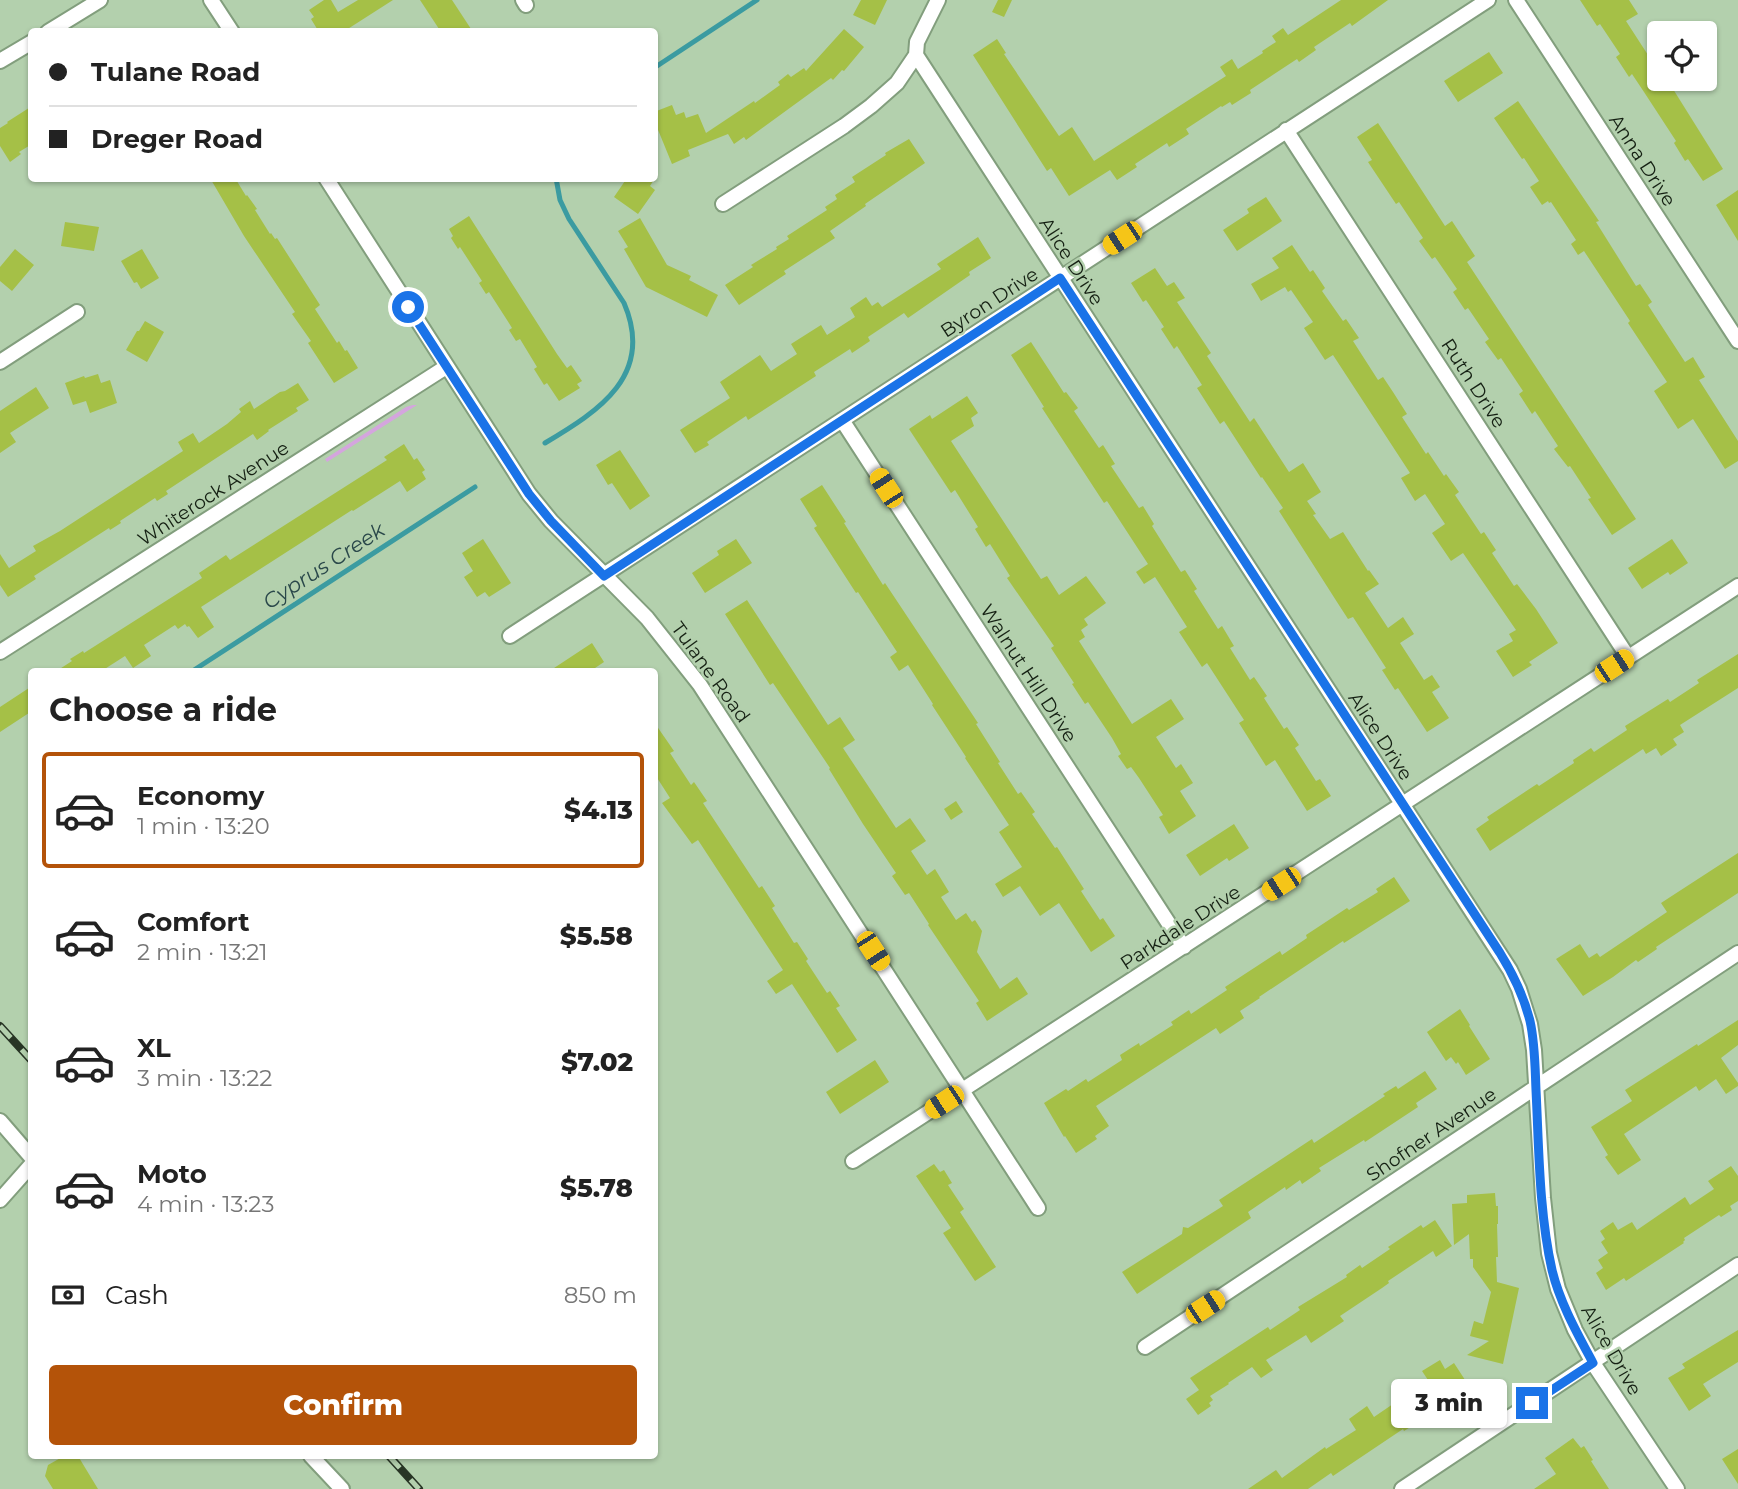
<!DOCTYPE html>
<html lang="en">
<head>
<meta charset="utf-8">
<style>
	:root { --surface:#fff; --page:#f6f6f6; --text:#222; --muted:#767676; --line:#e0e0e0; --accent:#b45309 }
	body { margin:0; font-family:Montserrat,sans-serif; background:var(--page); color:var(--text); height:100vh; display:flex; flex-direction:column; font-size:26px; white-space:nowrap }
	* { box-sizing:border-box; margin:0 }
	p { font-size:23px; color:var(--muted) }
	.icon { flex:none; width:38px; height:38px; fill:none; stroke:currentColor; stroke-width:2; stroke-linecap:round; stroke-linejoin:round }
	.map { position:relative; flex:1; overflow:hidden }
	.panel { position:absolute; left:28px; top:668px; width:630px; height:791px; display:flex; flex-direction:column; background:var(--surface); border-radius:7px; box-shadow:0 2px 5px #0004 }
	.panel>* { flex:none }
	.hud { position:absolute; left:28px; top:28px; width:630px; height:154px; border-radius:7px; box-shadow:0 2px 5px #0004; display:grid; align-content:center; height:154px; padding:0 21px; background:var(--surface) }
	.fabs { position:absolute; left:1647px; top:21px; display:grid; gap:14px }
	.fabs a { display:grid; place-items:center; width:70px; height:70px; border-radius:7px; background:var(--surface); box-shadow:0 2px 5px #0004; font-size:35px }
	.end { position:absolute; width:32px; height:32px; margin:-16px; border:9px solid #1a73e8; background:#fff; box-shadow:0 0 0 4px #fff }
	.from { border-radius:50% }
	.bubble { position:absolute; height:49px; border-radius:7px; background:var(--surface); box-shadow:0 2px 5px #0004; font-size:23px; font-weight:800; line-height:49px; text-align:center }
	.car { position:absolute; width:21px; height:42px; margin:-21px -10px; border-radius:9px; box-shadow:0 0 5px 2px #0007; background:linear-gradient(#f5c518 24%,#345 0 40%,#f5c518 0 76%,#345 0 86%,#f5c518 0) }
	.hud b { display:flex; align-items:center; gap:24px; height:66px; font-size:26px }
	.hud b+b { border-top:2px solid var(--line) }
	.hud i { width:18px; height:18px; background:var(--text) }
	ul { padding:0; list-style:none }
	li { display:flex; align-items:center; gap:21px; height:116px; margin:0 14px 10px; padding:0 7px; border:4px solid transparent; border-radius:7px }
	li div { flex:1 }
	li b { display:block; font-size:26px }
	li em { font-style:normal; font-weight:800 }
	li.on { border-color:var(--accent) }
	li>.icon { width:63px; height:63px; stroke-width:1.5 }
	h2 { padding:0 21px; font-size:32px; line-height:84px }
	.pay { display:flex; align-items:center; gap:18px; height:77px; padding:0 21px; font-size:26px }
	.pay p { margin-inline-start:auto }
	.cta { display:flex; gap:14px; margin-top:auto; padding:14px 21px }
	.cta a { flex:1; height:80px; border-radius:7px; background:var(--accent); color:#fff; font-size:28px; font-weight:800; line-height:80px; text-align:center }
	.map>svg:first-child { display:block }
	.green { fill:#d4a5de }
	.lines { fill:none; stroke-linecap:round; stroke-linejoin:round }
	.stream { stroke:#3b9ba1; stroke-width:5 }
	.building { fill:#a5c047 }
	.street-casing { stroke:#829e7d; stroke-width:18 }
	.street { stroke:#fff; stroke-width:14 }
	.rail-casing { stroke:#283525; stroke-width:8 }
	.rail { stroke:#b3d0ad; stroke-width:5; stroke-dasharray:16; stroke-linecap:butt }
	.route { stroke:#1a73e8; stroke-width:9 }
	.labels { text-anchor:middle; stroke-width:5; stroke-linejoin:round; paint-order:stroke }
	.street-label { font-size:19px; fill:#152013; stroke:#b3d0ad }
	.water-label { font-size:21px; font-style:italic; fill:#2a484a; stroke:#b3d0ad }
</style>
</head>
<body>
<div class="map">
<svg width="1738" height="1489" viewBox="0 0 1738 1489">
	<rect width="100%" height="100%" fill="#b3d0ad"/>
	<path class="green" d="M413 405H417L327 462 325 459 406 407Z"/>
	<g class="lines">
		<path class="stream" d="M654 68 757 0
			M545 443C599 411 655 375 624 303L569 219 560 200 556 178
			M191 672 475 487"/>
	</g>
	<path class="building" d="M324 0H331L338 12 358 0H393L343 32H319L311 19 314 17 309 10Z
		M420 0H452L473 32H441Z
		M861 0H887L875 25 853 15Z
		M998 0H1012L1004 17 992 12Z
		M1341 0H1388L1352 26 1350 23 1314 47 1316 50 1299 62 1297 59 1250 90 1251 93 1232 105 1230 102 1222 107 1221 106 1186 129 1189 134 1169 147 1167 143 1135 164 1137 167 1117 180 1110 170 1069 196 1051 168 1047 171 973 55 997 39 1006 53 1004 54 1059 136 1072 127 1094 161 1226 76 1220 67 1232 59 1238 69 1263 53 1262 51 1276 42 1272 36 1283 28 1288 35Z
		M1580 0H1629L1638 14 1626 21 1659 72V79H1664L1671 90 1673 89 1723 169 1703 181 1688 159 1685 161 1674 143 1676 141 1644 92 1632 74 1629 77 1616 57 1620 54 1600 24 1597 26Z
		M844 29 864 47 844 71 842 70 833 80 831 78 746 140 744 137 734 144 728 134 688 150 690 156 672 164 654 120V112L672 105 676 115 684 112 686 118 698 114 706 133 754 101 755 103 780 85 778 82 788 74 791 77 804 68 806 71Z
		M1489 52 1503 73 1458 102 1444 81Z
		M1518 101 1599 221 1596 222 1636 286 1640 284 1652 302 1648 305 1685 362 1693 357 1705 377 1699 380 1738 441V461L1725 469 1693 419 1678 429 1654 391 1667 382 1628 323 1630 321 1584 251 1578 255 1571 244 1576 240 1551 202 1549 203 1548 201 1542 205 1530 187 1539 181 1524 158 1522 159 1494 118Z
		M32 106V144L19 152 21 154 10 162 0 146V128L8 123 7 122Z
		M1378 123 1445 226 1452 221 1475 256 1467 262 1636 519 1612 535 1588 499 1591 498 1570 466 1568 467 1554 449 1558 446 1535 411 1532 414 1519 394 1523 391 1501 358 1498 360 1485 342 1489 339 1468 308 1465 310 1453 292 1457 289 1435 257 1432 259 1419 241 1423 238 1399 202 1396 204 1368 162 1372 160 1357 137Z
		M909 139 925 163 865 204 866 206 830 231 835 238 784 271 786 274 739 305 725 285 753 267 751 265 777 249 776 247 789 239 787 236 827 210 825 207 837 199 835 195 855 182 852 177 886 155 885 153Z
		M210 178H235L246 196 247 195 257 209 255 210 270 234 271 233 275 239 277 238 320 305 315 309 337 343 339 341 345 351 347 350 358 368 334 383 308 343 311 341 292 314 295 312 244 236Z
		M627 178H655L650 186 655 190 638 214 614 197Z
		M1738 190V241L1716 205Z
		M1266 197 1282 221 1237 251 1223 230 1249 213 1247 209Z
		M469 216 557 354 567 368 571 365 582 381 577 384 580 388 559 401 547 383 544 385 534 369 537 367 520 339 516 341 509 330 512 328 507 320 489 292 486 294 479 283 482 281 460 247 458 249 451 238 453 236 449 229Z
		M640 218 667 265 691 276 689 280 718 295 707 317 646 287 624 249 628 247 618 231Z
		M65 222 99 227 94 251 61 246Z
		M978 237 991 258 969 272 970 275 908 318 904 313 868 337 870 341 852 353 850 349 814 372 816 376 748 420 746 416 707 442 709 445 695 453 680 430 730 398 720 382 760 355 771 371 797 354 791 344 821 325 827 335 855 317 850 308 866 297 872 306 878 302 882 307 941 269 937 264Z
		M1292 245 1310 272 1313 270 1325 288 1322 291 1343 321 1346 319 1359 338 1353 341 1378 380 1383 377 1393 392 1407 414 1402 417 1426 454 1428 452 1444 476 1446 474 1459 492 1455 495 1481 534 1484 532 1496 550 1492 553 1514 586 1517 584 1536 609 1558 643 1529 662 1532 665 1513 677 1496 651 1513 641 1509 634 1516 630 1463 553 1451 561 1432 533 1445 524 1425 494 1415 501 1401 478 1410 473 1333 355 1325 360 1304 328 1313 322 1291 290 1288 292 1285 287 1261 301 1251 284 1279 268 1272 258Z
		M15 249 34 265 12 291 0 281V267Z
		M142 249 159 278 141 289 137 282 134 283 121 261Z
		M1155 268 1167 286 1174 282 1185 298 1177 302 1211 353 1207 356 1250 422 1254 418 1289 472 1303 463 1321 492 1307 501 1316 514 1313 515 1330 539 1343 532 1368 571 1369 570 1379 584 1365 593 1388 628 1403 617 1414 634 1400 643 1424 680 1432 675 1440 687 1432 692 1449 718 1427 732 1398 688 1395 690 1382 670 1386 668 1353 617 1348 619 1337 602 1279 511 1283 508 1262 477 1261 478 1224 421 1220 424 1197 388 1202 385 1177 346 1174 349 1161 329 1164 327 1146 300 1143 302 1131 283Z
		M145 321 164 332 147 362 126 350 137 331H139Z
		M1031 342 1064 393 1066 392 1078 408 1074 411 1099 448 1103 445 1115 464 1111 466 1139 508 1143 506 1154 524 1152 526 1181 572 1185 570 1197 589 1194 591 1218 629 1222 626 1234 646 1230 648 1250 680 1254 677 1267 696 1264 698 1284 729 1287 727 1299 745 1295 748 1316 781 1320 779 1331 796 1307 811 1275 760 1266 766 1239 723 1244 720 1207 663 1202 667 1179 632 1187 627 1155 577 1144 584 1136 572 1148 564 1107 501 1104 503 1042 408 1044 407 1011 355Z
		M98 374 101 383 110 380 117 403 90 413 86 401 73 405 65 383 84 376 85 378Z
		M298 383 309 400 296 408 298 411 268 430 269 431 257 440 253 434 166 491 168 494 157 501 155 498 120 521 121 523 110 530 109 528 34 576 36 579 8 597 0 585V554L9 568 36 551 33 546 60 531 183 451 178 442 193 433 199 443 227 424 241 412 239 409 250 401 254 409 280 392 285 391Z
		M36 387 49 408 10 433 16 442 0 453V411Z
		M967 396 978 413 971 418 974 426 951 441 1041 579 1047 576 1059 595 1086 576 1106 603 1084 619 1088 625 1081 630 1085 637 1079 641 1132 724 1171 699 1184 719 1156 737 1176 768 1181 764 1193 783 1180 791 1196 816 1169 834 1159 817 1163 815 1139 778 1131 767 1127 769 1118 756 1121 754 1112 738 1088 702 1085 704 1072 684 1074 683 1051 648 1054 646 1007 578 1010 576 990 544 986 547 975 529 978 527 955 490 951 493 909 429 930 415 932 419Z
		M404 444 414 460 417 458 425 470 422 472 426 479 407 492 400 481 353 511 352 510 201 607 214 627 198 638 189 626 187 627 185 624 178 629 175 625 144 645 151 656 133 668 125 656 100 672H55L72 661 70 659 83 651 84 653 202 578 199 573 226 555 230 560 387 460 384 457Z
		M620 450 650 496 630 510 612 483 608 485 596 465Z
		M822 485 846 522 844 523 883 585 885 583 978 723 976 724 1000 762 998 763 1018 794 1021 792 1035 812 1032 814 1055 848 1057 847 1084 889 1081 891 1100 920 1103 918 1115 936 1091 952 1059 903 1040 916 1020 886 1003 897 995 884 1022 867 999 832 1009 825 965 758 966 757 932 705 933 704 908 665 899 671 890 657 897 652 858 592 856 593 814 528 817 526 800 499Z
		M483 539 511 583 489 597 485 592 477 597 464 577 473 571 462 553Z
		M736 539 752 563 705 593 692 573 719 555 717 551Z
		M1672 539 1688 563 1670 575 1668 572 1642 589 1628 568Z
		M747 600 828 725 840 717 855 740 843 748 896 828 910 818 926 841 911 851 927 875 935 869 949 892 941 897 956 920 966 913 972 922 975 920 982 931 977 952 1000 989 1017 977 1028 994 987 1021 976 1003 979 1001 928 925 929 924 909 893 905 895 892 876 896 873 863 824 829 769 830 768 773 683 770 685 725 614Z
		M592 643 604 662 589 672H548Z
		M1738 654V688L1680 725 1684 732 1673 739 1677 745 1661 756 1656 748 1646 754 1643 749 1490 851 1476 829 1489 820 1487 817 1537 784 1539 786 1574 763 1573 760 1591 748 1594 752 1627 730 1625 726 1668 699 1670 702 1699 683 1697 680Z
		M32 686V711L0 732V707Z
		M654 722 674 751 670 753 691 785 694 782 707 801 703 803 759 888 762 886 775 906 772 908 794 943 797 942 808 959 806 961 827 993 830 991 840 1006 836 1008 857 1040 837 1053 792 984 776 994 767 981 783 970 698 840 692 844 662 803 670 798 654 773Z
		M956 801 963 812 951 820 944 809Z
		M1234 824 1249 848 1229 861 1227 858 1200 876 1186 855Z
		M1738 853V893L1656 947 1657 949 1638 962 1636 960 1613 977 1583 996 1556 959 1580 944 1589 958 1597 953 1600 957 1667 912 1661 903Z
		M1394 877 1410 901 1344 943 1343 941 1259 997 1260 998 1240 1011 1244 1018 1220 1034 1216 1028 1096 1106 1109 1126 1095 1136 1097 1139 1076 1153 1065 1136 1064 1137 1044 1103 1066 1089 1068 1091 1086 1079 1088 1082 1122 1060 1120 1055 1139 1043 1140 1046 1173 1025 1171 1022 1189 1010 1191 1014 1227 990 1225 987 1280 951 1282 955 1307 938 1306 935 1347 908 1349 910 1378 892 1376 889Z
		M1460 1009 1470 1025 1469 1026 1490 1059 1466 1075 1458 1062 1456 1064 1451 1057 1446 1061 1427 1032Z
		M1738 1020V1045L1721 1058 1738 1083V1086L1726 1094 1716 1079 1699 1091 1696 1086 1624 1134 1641 1160 1618 1175 1605 1157 1608 1155 1591 1127 1632 1101 1625 1090 1697 1044 1698 1046Z
		M875 1060 889 1082 840 1114 826 1092Z
		M1425 1071 1437 1089 1416 1103 1418 1107 1365 1142 1364 1140 1319 1168 1321 1171 1302 1184 1300 1180 1286 1190 1285 1187 1248 1212 1251 1218 1137 1294 1122 1272 1182 1234 1183 1227 1188 1228 1223 1206 1219 1200 1271 1166 1312 1139 1314 1143 1385 1096 1383 1094 1396 1086 1398 1089Z
		M934 1164 940 1172 944 1170 952 1183 948 1185 964 1209 960 1212 996 1267 975 1281 943 1233 951 1228 916 1176Z
		M1731 1166 1738 1176V1201L1730 1206 1732 1210 1721 1217 1719 1215 1684 1238 1685 1240 1683 1242 1684 1243 1626 1281 1624 1278 1606 1290 1596 1273 1603 1268 1598 1260 1608 1253 1601 1242 1605 1239 1600 1231 1613 1222 1618 1230 1632 1222 1637 1230 1685 1197 1690 1205 1714 1189 1708 1181Z
		M1495 1193 1496 1206H1498V1224H1497L1498 1257H1496L1497 1282 1519 1288 1503 1364 1467 1355 1489 1341 1470 1336 1474 1321 1483 1324 1491 1292 1473 1267V1259H1470L1469 1234 1454 1245 1452 1204 1467 1203V1195Z
		M1435 1220 1452 1246 1436 1257 1433 1251 1388 1281 1389 1283 1382 1288 1340 1316 1344 1321 1311 1343 1306 1335 1266 1360 1273 1370 1261 1378 1252 1367 1228 1383 1229 1384 1210 1396 1213 1400 1209 1403 1211 1406 1198 1415 1186 1399 1199 1390 1190 1378 1268 1327 1270 1330 1300 1310 1298 1307 1347 1277 1346 1275 1360 1265 1362 1268 1390 1249 1388 1247 1421 1225 1423 1228Z
		M1738 1330V1362L1703 1384 1711 1396 1689 1411 1668 1378 1685 1368 1682 1364Z
		M1440 1360 1445 1369 1454 1363 1469 1386 1419 1419 1420 1421 1404 1431 1403 1429 1333 1476 1331 1473 1308 1489H1248L1276 1470 1282 1478 1325 1447 1326 1449 1356 1430 1349 1419 1367 1406 1374 1417 1428 1380 1422 1371Z
		M1573 1438 1581 1448 1584 1446 1593 1460 1591 1461 1609 1489H1534L1556 1474 1545 1458Z
		M1738 1449V1484L1722 1459Z
		M64 1456H78L98 1489H53L45 1476 48 1465Z"/>
	<g class="lines">
		<defs>
			<path id="street" d="M211 0 232 32
				M523 0 526 5
				M1516 0 1738 341
				M48 32 100 0
				M916 55 1510 970 1519 989 1530 1024 1534 1050 1543 1198 1549 1253 1558 1289 1575 1330 1593 1363 1677 1489
				M0 61 32 42
				M1286 130 1628 657
				M326 178 529 494 551 521 647 618 700 685 1038 1208
				M723 204 844 126 871 106 897 83 916 55 917 42 938 0
				M0 362 77 312
				M842 420 1184 947
				M510 636 1488 0
				M0 652 446 367
				M0 1121 32 1158
				M853 1161 1738 586
				M0 1200 32 1164
				M1145 1347 1738 953
				M311 1456 342 1489
				M1402 1489 1738 1265"/>
		</defs>
		<use href="#street" class="street-casing"/>
		<use href="#street" class="street"/>
		<defs>
			<path id="rail" d="M0 1026 32 1061
				M389 1456 419 1489"/>
		</defs>
		<use href="#rail" class="rail-casing"/>
		<use href="#rail" class="rail"/>
	</g>
	<g class="lines">
		<path class="route" d="M408 307 529 494 551 521 604 576 1060 278 1500 953C1513 974 1524 997 1530 1021 1535 1043 1535 1067 1536 1090 1539 1149 1539 1212 1552 1270 1560 1303 1577 1333 1593 1363L1532 1403"/>
	</g>
	<g class="labels">
		<g class="street-label">
			<text transform="translate(1643 160) rotate(57)" y="7">Anna Drive</text>
			<text transform="translate(1072 261) rotate(57)" y="7">Alice Drive</text>
			<text transform="translate(989 302) rotate(-33)" y="7">Byron Drive</text>
			<text transform="translate(1474 383) rotate(57)" y="7">Ruth Drive</text>
			<text transform="translate(213 493) rotate(-33)" y="7">Whiterock Avenue</text>
			<text transform="translate(711 672) rotate(54)" y="7">Tulane Road</text>
			<text transform="translate(1029 673) rotate(57)" y="7">Walnut Hill Drive</text>
			<text transform="translate(1381 736) rotate(57)" y="7">Alice Drive</text>
			<text transform="translate(1180 927) rotate(-33)" y="7">Parkdale Drive</text>
			<text transform="translate(1431 1134) rotate(-34)" y="7">Shofner Avenue</text>
			<text transform="translate(1612 1350) rotate(60)" y="7">Alice Drive</text>
		</g>
		<g class="water-label">
			<text transform="translate(324 566) rotate(-33)" y="7">Cyprus Creek</text>
		</g>
	</g>
</svg>
<div class="fabs">
<a><svg class="icon" aria-label="locate" viewBox="0 0 24 24"><circle cx="12" cy="12" r="6"/><path d="M12 2v4M12 18v4M2 12h4M18 12h4"/></svg></a>
</div>
<i class="end from" style="left:408px;top:307px"></i>
<i class="end" style="left:1532px;top:1403px"></i>
<div class="bubble" style="left:1391px;top:1379px;width:116px">3 min</div>
<i class="car" style="left:1122px;top:238px;rotate:237deg"></i>
<i class="car" style="left:886px;top:488px;rotate:327deg"></i>
<i class="car" style="left:1614px;top:666px;rotate:57deg"></i>
<i class="car" style="left:1281px;top:884px;rotate:237deg"></i>
<i class="car" style="left:873px;top:951px;rotate:147deg"></i>
<i class="car" style="left:944px;top:1102px;rotate:237deg"></i>
<i class="car" style="left:1205px;top:1307px;rotate:57deg"></i>
<div class="hud">
<b><i class="from"></i>Tulane Road</b>
<b><i></i>Dreger Road</b>
</div>
<section class="panel">
<h2>Choose a ride</h2>
<ul>
<li class="on"><svg class="icon" aria-label="car" viewBox="0 0 24 24"><path d="M5 17H2v-5l4-1 3-4h7l3 4 3 1v5h-3M9 17h6M6 11h13"/><circle cx="7" cy="17" r="2"/><circle cx="17" cy="17" r="2"/></svg><div><b>Economy</b><p>1 min · 13:20</p></div><em>$4.13</em></li>
<li><svg class="icon" aria-label="car" viewBox="0 0 24 24"><path d="M5 17H2v-5l4-1 3-4h7l3 4 3 1v5h-3M9 17h6M6 11h13"/><circle cx="7" cy="17" r="2"/><circle cx="17" cy="17" r="2"/></svg><div><b>Comfort</b><p>2 min · 13:21</p></div><em>$5.58</em></li>
<li><svg class="icon" aria-label="car" viewBox="0 0 24 24"><path d="M5 17H2v-5l4-1 3-4h7l3 4 3 1v5h-3M9 17h6M6 11h13"/><circle cx="7" cy="17" r="2"/><circle cx="17" cy="17" r="2"/></svg><div><b>XL</b><p>3 min · 13:22</p></div><em>$7.02</em></li>
<li><svg class="icon" aria-label="car" viewBox="0 0 24 24"><path d="M5 17H2v-5l4-1 3-4h7l3 4 3 1v5h-3M9 17h6M6 11h13"/><circle cx="7" cy="17" r="2"/><circle cx="17" cy="17" r="2"/></svg><div><b>Moto</b><p>4 min · 13:23</p></div><em>$5.78</em></li>
</ul>
<div class="pay"><svg class="icon" aria-label="cash" viewBox="0 0 24 24"><path d="M3 7h18v10H3z"/><circle cx="12" cy="12" r="2"/></svg>Cash<p>850 m</p></div>
<div class="cta"><a>Confirm</a></div>
</section>
</div>
</body>
</html>
